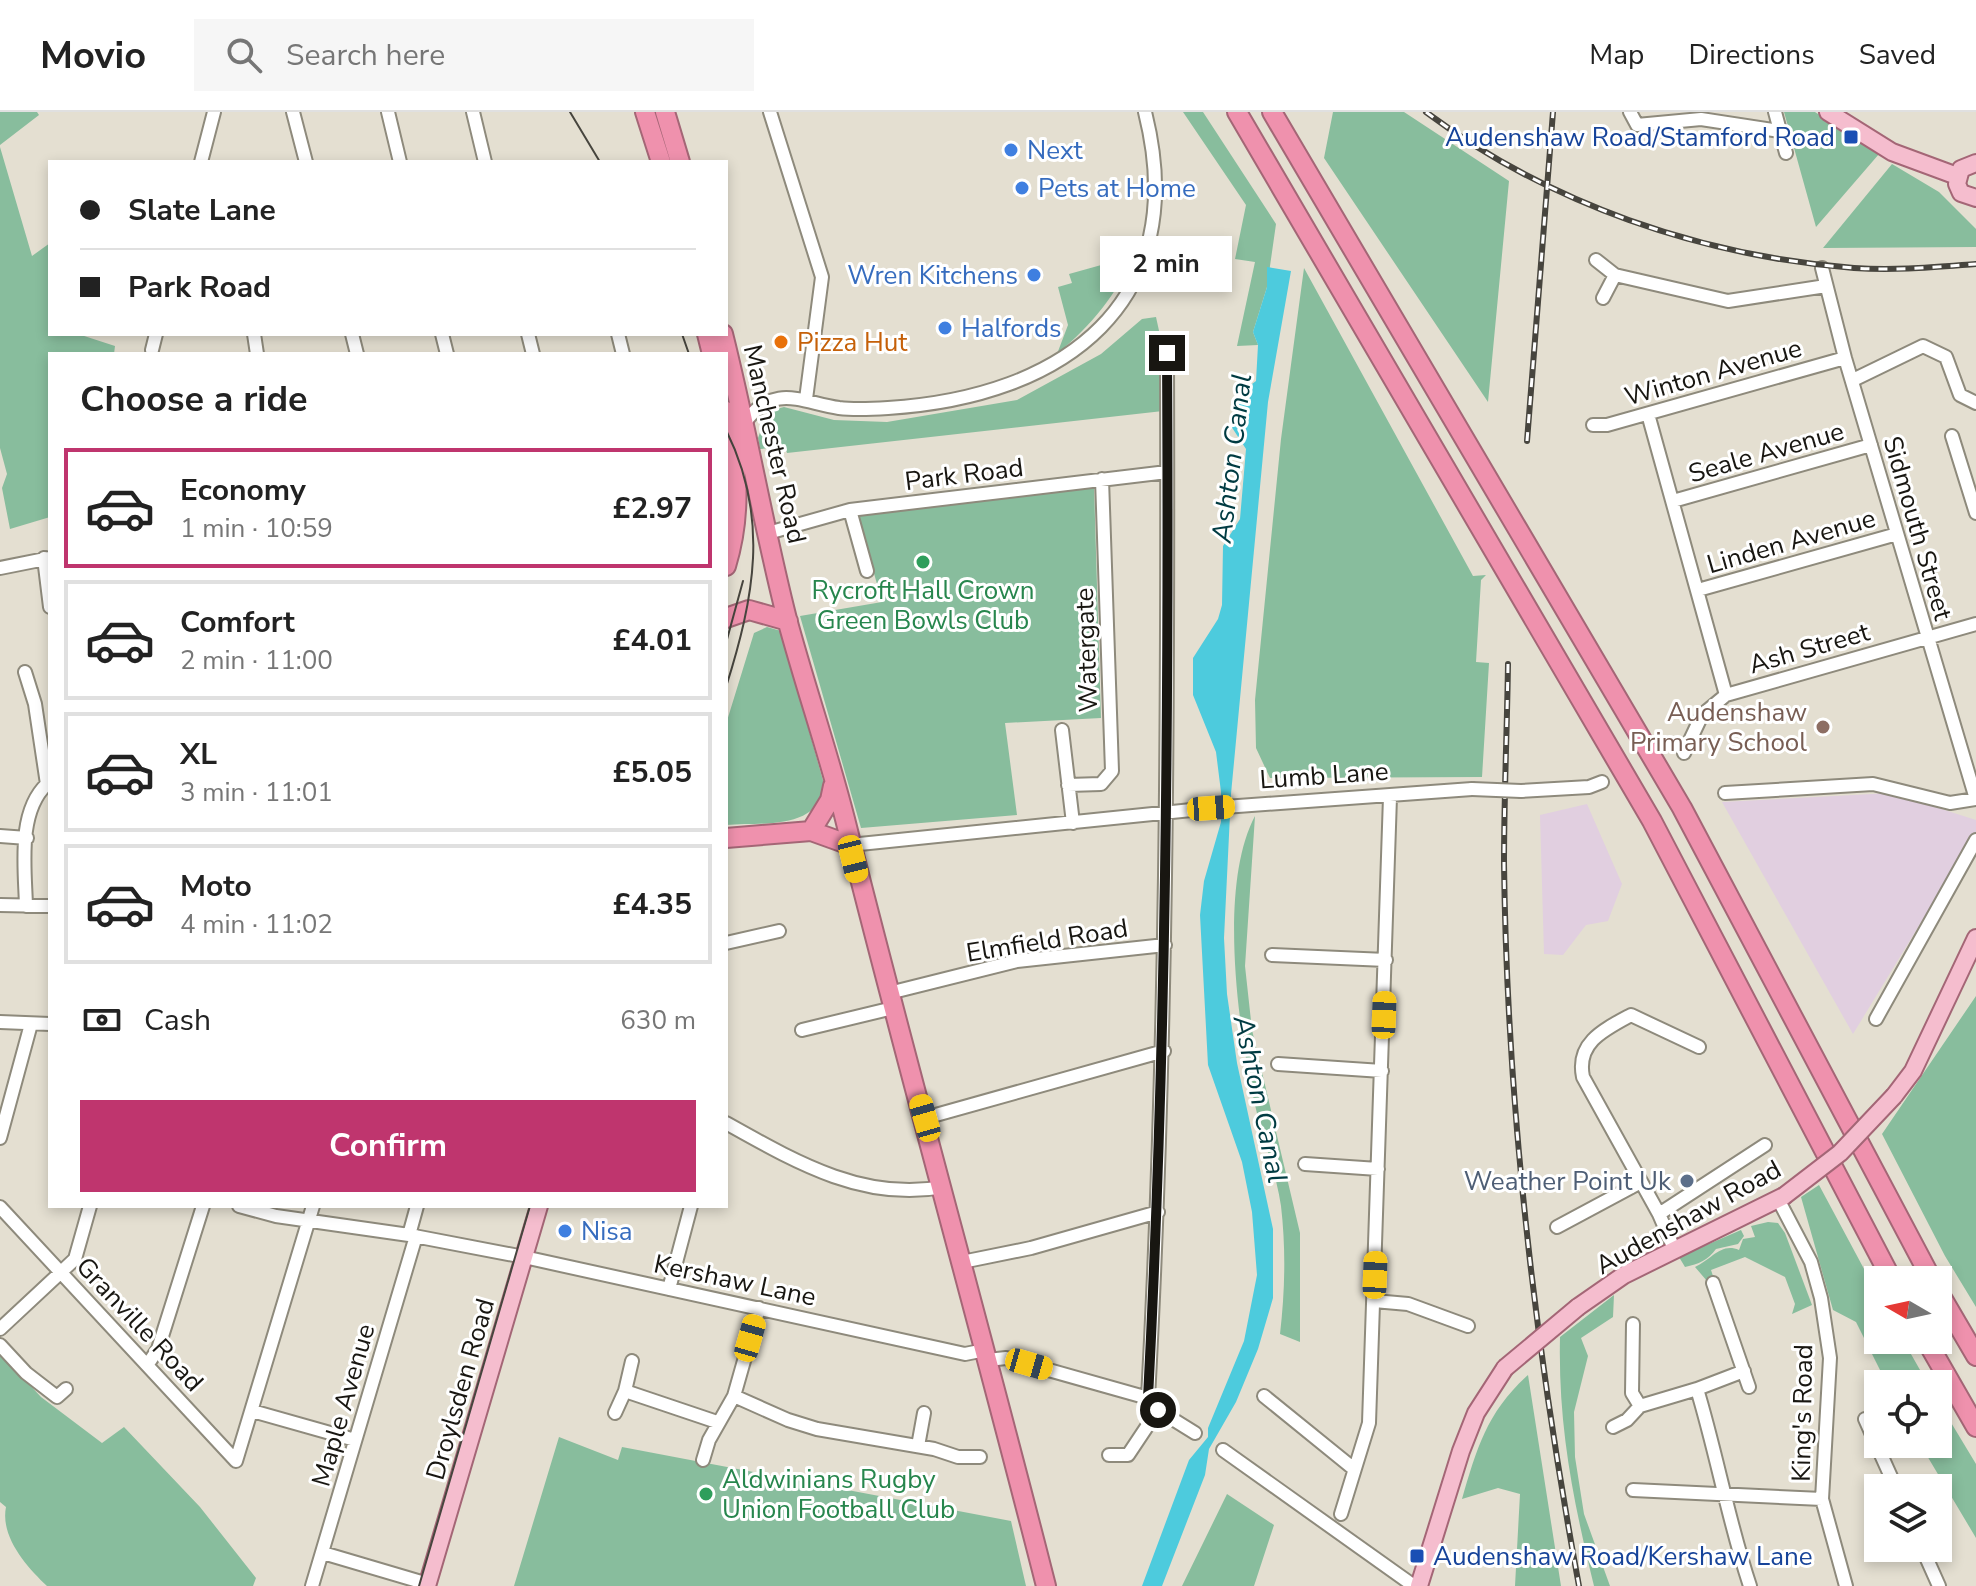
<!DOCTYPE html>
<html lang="en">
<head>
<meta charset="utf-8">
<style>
	:root { --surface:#fff; --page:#f6f6f6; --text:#222; --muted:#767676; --line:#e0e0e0; --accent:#bf356e }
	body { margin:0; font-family:"Nunito Sans",sans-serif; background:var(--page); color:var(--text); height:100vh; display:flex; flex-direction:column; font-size:30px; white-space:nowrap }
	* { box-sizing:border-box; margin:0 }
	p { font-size:26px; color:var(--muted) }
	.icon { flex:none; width:44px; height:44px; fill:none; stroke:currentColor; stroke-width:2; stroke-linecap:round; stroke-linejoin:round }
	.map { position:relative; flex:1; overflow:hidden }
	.side { position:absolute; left:48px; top:240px; width:680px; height:856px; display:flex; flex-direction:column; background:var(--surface); border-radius:0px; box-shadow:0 4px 12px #0003 }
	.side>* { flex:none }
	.hud { position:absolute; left:48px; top:48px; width:680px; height:176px; border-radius:0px; box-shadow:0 4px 12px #0003; display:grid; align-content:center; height:176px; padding:0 32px; background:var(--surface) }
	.needle { width:52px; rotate:279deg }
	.fabs { position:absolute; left:1864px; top:1154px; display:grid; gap:16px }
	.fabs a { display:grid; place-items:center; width:88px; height:88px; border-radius:0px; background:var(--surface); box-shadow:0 4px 12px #0003; font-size:40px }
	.end { position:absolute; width:36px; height:36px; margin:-18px; border:10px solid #181611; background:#fff; box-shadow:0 0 0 4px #fff }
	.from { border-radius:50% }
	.bubble { position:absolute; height:56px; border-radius:0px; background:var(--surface); box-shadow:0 4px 12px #0003; font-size:26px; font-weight:700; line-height:56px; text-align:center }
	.car { position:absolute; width:24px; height:48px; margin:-24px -12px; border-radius:10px; box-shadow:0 0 6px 2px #0007; background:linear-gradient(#f5c518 24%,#345 0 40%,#f5c518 0 76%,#345 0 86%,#f5c518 0) }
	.hud b { display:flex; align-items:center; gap:28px; height:76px; font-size:30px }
	.hud b+b { border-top:2px solid var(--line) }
	.hud i { width:20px; height:20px; background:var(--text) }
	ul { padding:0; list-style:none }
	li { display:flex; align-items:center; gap:24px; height:120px; margin:0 16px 12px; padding:0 16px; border:4px solid var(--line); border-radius:0px }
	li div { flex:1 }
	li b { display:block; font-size:30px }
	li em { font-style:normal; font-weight:700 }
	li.selected { border-color:var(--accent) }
	li>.icon { width:72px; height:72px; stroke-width:1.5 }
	h2 { padding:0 32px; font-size:36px; line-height:96px }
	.pay { display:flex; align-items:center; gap:20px; height:88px; padding:0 32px; font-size:30px }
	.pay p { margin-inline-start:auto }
	.action { display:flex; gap:16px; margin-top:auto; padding:16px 32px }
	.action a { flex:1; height:92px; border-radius:0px; background:var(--accent); color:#fff; font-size:32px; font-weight:700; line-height:92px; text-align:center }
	header { display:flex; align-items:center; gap:48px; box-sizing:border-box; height:112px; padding:0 40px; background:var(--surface); border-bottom:2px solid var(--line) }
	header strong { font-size:38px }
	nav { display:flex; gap:44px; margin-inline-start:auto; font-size:28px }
	.search { width:560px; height:72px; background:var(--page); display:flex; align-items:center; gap:20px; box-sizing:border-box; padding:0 28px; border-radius:0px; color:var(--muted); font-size:30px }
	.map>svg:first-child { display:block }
	.industrial { fill:#e1cfe0 }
	.green { fill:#88bd9d }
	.water { fill:#4dcbdd }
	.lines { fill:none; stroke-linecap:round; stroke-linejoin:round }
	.minor-casing { stroke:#8e8a7c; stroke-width:16 }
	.major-casing { stroke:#a46676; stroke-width:20 }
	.highway-casing { stroke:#a46676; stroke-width:22 }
	.minor { stroke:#fff; stroke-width:12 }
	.major { stroke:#f5bdce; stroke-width:16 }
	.highway { stroke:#ef91ad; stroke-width:18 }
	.tram { stroke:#47453e; stroke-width:2 }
	.rail-casing { stroke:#47453e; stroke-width:6 }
	.rail { stroke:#fff; stroke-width:3; stroke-dasharray:9; stroke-linecap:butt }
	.minor-bridge-casing { stroke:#8e8a7c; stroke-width:16; stroke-linecap:butt }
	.major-bridge-casing { stroke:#a46676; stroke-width:20; stroke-linecap:butt }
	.minor-bridge { stroke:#fff; stroke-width:12 }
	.major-bridge { stroke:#f5bdce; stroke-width:16 }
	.route { stroke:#181611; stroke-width:10 }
	.transit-dot { fill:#1a4fb4; stroke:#fff; stroke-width:3 }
	.shop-dot { fill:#3f7fe0; stroke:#fff; stroke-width:3 }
	.food-dot { fill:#e8710a; stroke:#fff; stroke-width:3 }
	.leisure-dot { fill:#2e9e5b; stroke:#fff; stroke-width:3 }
	.education-dot { fill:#8d6e63; stroke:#fff; stroke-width:3 }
	.service-dot { fill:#5c6f8a; stroke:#fff; stroke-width:3 }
	.labels { text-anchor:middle; stroke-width:6; stroke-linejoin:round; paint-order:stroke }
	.transit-label { font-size:26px; fill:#164399; stroke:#fff; text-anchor:end }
	.shop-label { font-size:26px; fill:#366cbe; stroke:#fff; text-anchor:start }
	.food-label { font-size:26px; fill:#c56008; stroke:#fff; text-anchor:start }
	.street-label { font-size:26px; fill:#181611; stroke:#fff }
	.leisure-label { font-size:26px; fill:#27864d; stroke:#fff }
	.education-label { font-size:26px; fill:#785e54; stroke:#fff; text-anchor:end }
	.service-label { font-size:26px; fill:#4e5e75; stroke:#fff; text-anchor:end }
	.water-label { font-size:28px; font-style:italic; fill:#003b42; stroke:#fff }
</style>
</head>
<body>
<header>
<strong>Movio</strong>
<div class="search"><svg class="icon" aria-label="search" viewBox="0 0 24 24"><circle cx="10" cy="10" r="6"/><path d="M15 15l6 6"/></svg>Search here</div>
<nav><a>Map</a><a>Directions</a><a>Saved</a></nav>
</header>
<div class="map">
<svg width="1976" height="1474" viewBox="0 0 1976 1474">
	<rect width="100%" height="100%" fill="#e4dfd1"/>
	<path class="industrial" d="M1891 681 1976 708V720L1853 922 1722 690Z
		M1587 692 1622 772 1608 809 1586 813 1563 843 1544 842 1540 703Z"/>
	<path class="green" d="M0 0H37L39 3 0 33Z
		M1183 0H1203L1276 112 1267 175 1253 220 1258 233 1237 234 1255 150 1235 147 1246 93Z
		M1333 0H1404L1509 69 1488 290 1324 46Z
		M1784 0H1815L1879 42 1816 115Z
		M0 35 32 144 50 131V222H78L115 234 114 242H50V405L10 417 2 376 7 362 0 336Z
		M1892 52 1939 80 1976 117V135L1823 136Z
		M1141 124C1124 173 1097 209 1057 242L1068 213 1058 175 1072 171 1069 162 1112 150Z
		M1304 156 1473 464 1486 463 1481 468 1476 550 1489 551 1482 665 1270 666 1256 636 1255 588 1281 327Z
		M1156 205 1163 237V299L787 341 785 335 760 337 758 326 768 299 784 295 834 308 887 310 1017 288 1101 242 1142 207Z
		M1094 374 1101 606 1005 611 1017 703 861 716 800 504 882 490 858 404Z
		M767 515 781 519 824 672C820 719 761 710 726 713V612L754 521Z
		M1255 704 1245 854 1252 918 1300 1121V1230L1280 1222C1285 1179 1286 1137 1281 1094 1276 1060 1262 1026 1255 993 1238 916 1218 774 1255 704Z
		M1976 884V1195L1945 1144 1882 1022Z
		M1819 1073 1878 1183V1228H1903L1928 1272H1887L1856 1210 1833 1198 1801 1085Z
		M1768 1110 1778 1111 1785 1121 1812 1193 1792 1202 1795 1192 1785 1165 1745 1145 1711 1158 1714 1167 1707 1169 1695 1155C1711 1148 1721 1130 1739 1138L1743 1127 1755 1125 1751 1114Z
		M1741 1118 1744 1124 1738 1132 1716 1137C1708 1148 1699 1152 1685 1155L1679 1145Z
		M1614 1183 1613 1205 1581 1226 1588 1244 1574 1300 1575 1345 1584 1402 1610 1474H1594C1573 1388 1558 1314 1560 1225Z
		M0 1241 41 1285 102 1331 124 1315 200 1395 256 1466 253 1474H47C27 1455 0 1425 6 1395L0 1390Z
		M1528 1263 1561 1474H1515L1520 1382 1498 1376 1462 1387C1477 1336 1487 1300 1528 1263Z
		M1938 1289 1976 1352V1426L1920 1332H1938Z
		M559 1325 618 1348 622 1335 1011 1409 1026 1474H514Z
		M1227 1382 1274 1413 1254 1474H1182Z"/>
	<path class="water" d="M1267 155 1291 159 1268 290 1231 682 1224 826 1227 882 1237 951 1273 1117V1186L1258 1237 1236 1290 1209 1337 1205 1363 1162 1474H1142L1189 1348 1208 1325V1316L1244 1229 1257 1163 1252 1100 1242 1050 1208 953 1200 803 1204 769 1221 710V680L1216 640 1193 583V546L1218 507 1222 493 1223 434 1240 407 1246 337 1231 314 1235 293 1242 290 1248 275 1256 269 1258 233 1253 220 1267 175Z"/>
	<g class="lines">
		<defs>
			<path id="minor" d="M293 0 306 50
				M388 0 400 50
				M473 0 485 50
				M770 0 822 165 806 287
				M1630 0 1637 13 1701 7 1780 19
				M1775 0 1786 41
				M201 50 214 0
				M1596 148 1615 163 1728 189 1826 174
				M1822 156 1845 246 1976 687
				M1603 186 1615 163
				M254 222 257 242
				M352 222 357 242
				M442 222 447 242
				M528 222 533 242
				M618 222 623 242
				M152 238 156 222
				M1853 268 1923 234 1946 245 1960 283 1976 291
				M1648 302 1726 583
				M745 310C775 271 800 290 839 296 855 298 872 297 888 296 1064 285 1193 191 1145 0
				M1593 313H1607L1845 246
				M1952 324 1976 401
				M1673 389 1871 333
				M850 398 867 459
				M768 421 850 398 1167 360
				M44 446 50 495
				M0 456 50 446
				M1698 478 1897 422
				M25 560 35 592 47 672C17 700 25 756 26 794
				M1062 618 1073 711
				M1684 641 1702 603 1726 583 1976 512
				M1068 673 1101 672 1112 659 1102 367
				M1521 679 1589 675 1602 670
				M1725 681 1873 672 1950 691 1976 687
				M0 724 27 726
				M850 733 1211 696 1472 677
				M0 793 50 794
				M726 831 779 819
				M1272 843 1386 848
				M889 881 1017 849 1165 833
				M1876 907 1976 728
				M0 910 50 912
				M802 918 893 896
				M1278 952 1382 959
				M925 1006 1164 939
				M726 1011C794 1049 863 1090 943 1075
				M0 1026 31 912
				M1305 1052 1378 1057
				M1778 1087 1811 1150 1821 1186 1830 1246 1822 1387 1846 1474
				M239 1094 276 1104 409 1123 524 1145 965 1242 985 1238
				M0 1095 236 1349 313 1094
				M1659 1102 1765 1033
				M1557 1115 1641 1070
				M409 1123 417 1094
				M1675 1139 1659 1102 1583 965C1576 931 1603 918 1631 903L1699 935
				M962 1150 1031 1136 1158 1100
				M1713 1171 1749 1275
				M669 1177 691 1094
				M1374 1189 1408 1192 1468 1214
				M1633 1212 1632 1281 1640 1294 1697 1277C1717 1343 1728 1408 1750 1474
				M0 1217 75 1147 90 1094
				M0 1233 26 1261 57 1285 66 1277
				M988 1248 1006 1246 1148 1286 1158 1298 1195 1321
				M148 1252 158 1237 203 1094
				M1697 1277 1744 1259
				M625 1279 632 1249
				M734 1284 788 1308 817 1317 934 1337 958 1345H980
				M1264 1284 1354 1357
				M1148 1286C1167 938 1168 590 1167 241
				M252 1299 355 1328
				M615 1301 625 1279 717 1310
				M1865 1307 1896 1376
				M1613 1315 1627 1308 1640 1294
				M918 1334 924 1301
				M1223 1338 1414 1474
				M1109 1343H1128L1158 1298
				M703 1348 709 1328 734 1284 759 1196
				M1633 1378 1822 1387
				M1341 1402 1369 1311 1390 685
				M1922 1436 1939 1474
				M323 1441 428 1472
				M312 1474 416 1124"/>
			<path id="major" d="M1828 0 1892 40 1957 64
				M1976 51 1961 57 1957 72 1961 81 1976 86
				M1894 984 1913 959 1976 826
				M1578 1195 1624 1163 1784 1084
				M427 1474 539 1094
				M1419 1474 1461 1339 1476 1301 1505 1256"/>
			<path id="highway" d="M645 0 661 50
				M665 0 680 50
				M1237 0 1652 709 1892 1168
				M1272 0 1682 696 1932 1168
				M707 222 712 242
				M723 222C747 317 763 413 787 507 805 574 828 640 845 707 909 963 981 1218 1046 1474
				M726 299C738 352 742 402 726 454
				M726 506 749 498 788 509
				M811 719 830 688 833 674
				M726 726 811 719 850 733
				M1938 1179 1976 1244
				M1926 1228 1976 1315"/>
		</defs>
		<use href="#minor" class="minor-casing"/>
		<use href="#major" class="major-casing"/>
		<use href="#highway" class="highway-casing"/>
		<use href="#minor" class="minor"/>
		<use href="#major" class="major"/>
		<use href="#highway" class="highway"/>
		<path class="tram" d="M570 0 600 50
			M682 222 689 242
			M726 318C770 406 754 486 726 575
			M726 531 743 469
			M419 1474 530 1094"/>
		<defs>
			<path id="rail" d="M1426 0C1549 92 1701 144 1854 156 1895 159 1936 155 1976 152
				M1527 329 1553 0
				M1508 552C1507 619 1504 685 1504 752 1507 994 1535 1236 1579 1474"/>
		</defs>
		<use href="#rail" class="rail-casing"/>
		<use href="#rail" class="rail"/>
		<defs>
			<path id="minor-bridge" d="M1472 677 1521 679"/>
			<path id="major-bridge" d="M1784 1084 1840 1041 1894 984
				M1505 1256 1578 1195"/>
		</defs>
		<use href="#minor-bridge" class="minor-bridge-casing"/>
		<use href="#major-bridge" class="major-bridge-casing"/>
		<use href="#minor-bridge" class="minor-bridge"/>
		<use href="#major-bridge" class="major-bridge"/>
	</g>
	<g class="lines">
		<path class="route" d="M1158 1298 1148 1286C1166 938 1169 590 1167 241"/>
	</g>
	<g class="transit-dot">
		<rect x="1843" y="17" width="16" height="16" rx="4"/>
		<rect x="1409" y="1436" width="16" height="16" rx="4"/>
	</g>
	<g class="shop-dot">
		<circle cx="1011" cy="38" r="8"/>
		<circle cx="1022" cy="76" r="8"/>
		<circle cx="1034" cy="163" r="8"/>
		<circle cx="945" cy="216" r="8"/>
		<circle cx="565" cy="1119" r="8"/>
	</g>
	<circle class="food-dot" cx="781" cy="230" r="8"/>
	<g class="leisure-dot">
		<circle cx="923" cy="450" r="8"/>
		<circle cx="706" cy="1382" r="8"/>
	</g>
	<circle class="education-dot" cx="1823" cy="615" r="8"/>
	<circle class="service-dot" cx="1687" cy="1069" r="8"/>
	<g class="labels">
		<g class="transit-label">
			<text x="1835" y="34">Audenshaw Road/Stamford Road</text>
			<text x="1433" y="1453" text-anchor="start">Audenshaw Road/Kershaw Lane</text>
		</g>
		<g class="shop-label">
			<text x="1027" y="47">Next</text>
			<text x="1038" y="85">Pets at Home</text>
			<text x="1018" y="172" text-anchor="end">Wren Kitchens</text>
			<text x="961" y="225">Halfords</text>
			<text x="581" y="1128">Nisa</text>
		</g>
		<g class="food-label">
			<text x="797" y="239">Pizza Hut</text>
		</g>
		<g class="street-label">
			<text transform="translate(1713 260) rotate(-16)" y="9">Winton Avenue</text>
			<text transform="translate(775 332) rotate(77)" y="9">Manchester Road</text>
			<text transform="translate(1766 340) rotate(-16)" y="9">Seale Avenue</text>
			<text transform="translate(964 362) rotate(-7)" y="9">Park Road</text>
			<text transform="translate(1918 416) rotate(74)" y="9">Sidmouth Street</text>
			<text transform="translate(1791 429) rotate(-16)" y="9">Linden Avenue</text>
			<text transform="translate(1809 536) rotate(-16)" y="9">Ash Street</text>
			<text transform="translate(1086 538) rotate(-92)" y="9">Watergate</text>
			<text transform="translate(1324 663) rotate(-4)" y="9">Lumb Lane</text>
			<text transform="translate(1047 828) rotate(-9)" y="9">Elmfield Road</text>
			<text transform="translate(1688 1105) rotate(-29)" y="9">Audenshaw Road</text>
			<text transform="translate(735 1168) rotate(12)" y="9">Kershaw Lane</text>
			<text transform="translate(140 1212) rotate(47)" y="9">Granville Road</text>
			<text transform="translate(460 1277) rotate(-74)" y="9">Droylsden Road</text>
			<text transform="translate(343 1293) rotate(-74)" y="9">Maple Avenue</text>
			<text transform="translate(1802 1301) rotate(-89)" y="9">King's Road</text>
		</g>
		<g class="leisure-label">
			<text x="923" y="487">Rycroft Hall Crown<tspan x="923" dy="30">Green Bowls Club</tspan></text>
			<text x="722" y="1376" text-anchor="start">Aldwinians Rugby<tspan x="722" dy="30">Union Football Club</tspan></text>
		</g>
		<g class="education-label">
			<text x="1807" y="609">Audenshaw<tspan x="1807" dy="30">Primary School</tspan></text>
		</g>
		<g class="service-label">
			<text x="1671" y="1078">Weather Point Uk</text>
		</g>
		<g class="water-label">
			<text transform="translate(1231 346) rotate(-83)" y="10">Ashton Canal</text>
			<text transform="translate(1261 987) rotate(78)" y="10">Ashton Canal</text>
		</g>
	</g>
</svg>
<div class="fabs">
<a><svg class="needle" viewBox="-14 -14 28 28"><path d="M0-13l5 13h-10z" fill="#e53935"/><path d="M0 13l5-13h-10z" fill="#767676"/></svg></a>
<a><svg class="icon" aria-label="locate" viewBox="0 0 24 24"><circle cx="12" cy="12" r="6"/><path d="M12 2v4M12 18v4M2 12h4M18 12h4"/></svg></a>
<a><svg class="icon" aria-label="layers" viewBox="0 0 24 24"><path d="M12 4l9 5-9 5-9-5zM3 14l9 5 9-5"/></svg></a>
</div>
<i class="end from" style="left:1158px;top:1298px"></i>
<i class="end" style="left:1167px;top:241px"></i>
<div class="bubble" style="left:1100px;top:124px;width:132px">2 min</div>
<i class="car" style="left:1211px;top:696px;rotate:86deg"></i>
<i class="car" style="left:853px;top:747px;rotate:166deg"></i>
<i class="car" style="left:1384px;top:903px;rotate:2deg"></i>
<i class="car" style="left:925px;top:1006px;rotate:344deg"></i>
<i class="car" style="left:1375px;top:1163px;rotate:2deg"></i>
<i class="car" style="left:750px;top:1226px;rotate:16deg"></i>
<i class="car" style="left:1029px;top:1252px;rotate:106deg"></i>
<div class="hud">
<b><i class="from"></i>Slate Lane</b>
<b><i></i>Park Road</b>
</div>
<section class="side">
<h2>Choose a ride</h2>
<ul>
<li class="selected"><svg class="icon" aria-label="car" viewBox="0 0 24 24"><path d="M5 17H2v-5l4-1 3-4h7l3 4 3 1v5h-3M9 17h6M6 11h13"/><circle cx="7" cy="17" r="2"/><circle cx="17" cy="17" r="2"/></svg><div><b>Economy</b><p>1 min · 10:59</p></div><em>£2.97</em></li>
<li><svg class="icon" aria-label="car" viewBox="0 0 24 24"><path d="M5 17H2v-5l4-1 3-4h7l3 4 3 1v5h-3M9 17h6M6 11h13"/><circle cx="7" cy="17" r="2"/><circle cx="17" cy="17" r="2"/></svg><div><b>Comfort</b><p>2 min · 11:00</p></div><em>£4.01</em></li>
<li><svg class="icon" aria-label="car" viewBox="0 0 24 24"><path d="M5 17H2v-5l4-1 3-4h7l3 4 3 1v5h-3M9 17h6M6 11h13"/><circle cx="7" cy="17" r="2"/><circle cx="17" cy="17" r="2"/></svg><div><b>XL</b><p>3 min · 11:01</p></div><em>£5.05</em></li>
<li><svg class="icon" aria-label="car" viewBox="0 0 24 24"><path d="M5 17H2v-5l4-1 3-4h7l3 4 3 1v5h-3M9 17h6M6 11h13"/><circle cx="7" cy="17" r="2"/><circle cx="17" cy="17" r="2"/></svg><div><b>Moto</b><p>4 min · 11:02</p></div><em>£4.35</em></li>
</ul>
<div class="pay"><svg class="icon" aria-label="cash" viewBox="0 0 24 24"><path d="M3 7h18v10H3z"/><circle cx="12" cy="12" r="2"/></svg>Cash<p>630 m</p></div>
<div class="action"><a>Confirm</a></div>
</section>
</div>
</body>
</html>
